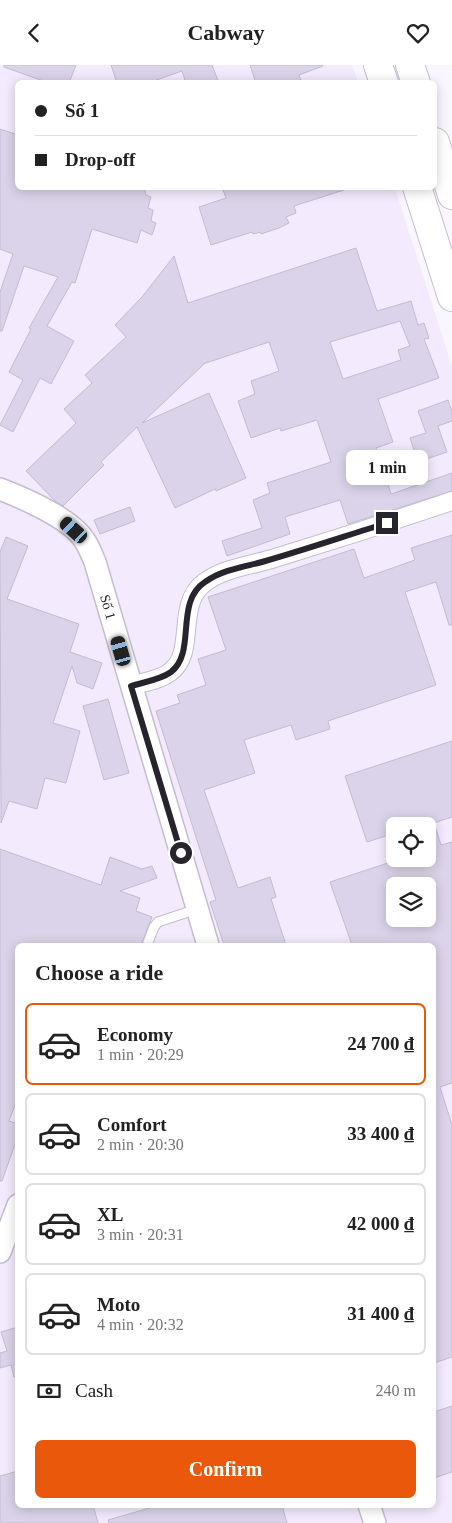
<!DOCTYPE html>
<html lang="en">
<head>
<meta charset="utf-8">
<style>
	:root { --surface:#fff; --page:#f6f6f6; --text:#222; --muted:#767676; --line:#e0e0e0; --accent:#ea580c }
	body { margin:0; font-family:"Times New Roman",serif; background:var(--page); color:var(--text); height:100vh; display:flex; flex-direction:column; font-size:19px; white-space:nowrap }
	* { box-sizing:border-box; margin:0 }
	p { font-size:16px; color:var(--muted) }
	.icon { flex:none; width:28px; height:28px; fill:none; stroke:currentColor; stroke-width:2; stroke-linecap:round; stroke-linejoin:round }
	.map { position:relative; flex:1; overflow:hidden }
	.sheet { position:absolute; left:15px; top:878px; width:421px; height:565px; display:flex; flex-direction:column; background:var(--surface); border-radius:8px; box-shadow:0 2px 12px #0003 }
	.sheet>* { flex:none }
	.hud { position:absolute; left:15px; top:15px; width:422px; height:110px; border-radius:8px; box-shadow:0 2px 12px #0003; display:grid; align-content:center; height:110px; padding:0 20px; background:var(--surface) }
	.tools { position:absolute; left:386px; top:752px; display:grid; gap:10px }
	.tools a { display:grid; place-items:center; width:50px; height:50px; border-radius:8px; background:var(--surface); box-shadow:0 2px 12px #0003; font-size:25px }
	.end { position:absolute; width:22px; height:22px; margin:-11px; border:6px solid #28242d; background:#fff; box-shadow:0 0 0 2px #fff }
	.from { border-radius:50% }
	.bubble { position:absolute; height:35px; border-radius:8px; background:var(--surface); box-shadow:0 2px 12px #0003; font-size:16px; font-weight:700; line-height:35px; text-align:center }
	.car { position:absolute; width:15px; height:30px; margin:-15px -8px; border-radius:6px; box-shadow:0 0 4px 1px #0007; background:linear-gradient(#222 24%,#8ab4d8 0 40%,#222 0 76%,#8ab4d8 0 86%,#222 0) }
	.hud b { display:flex; align-items:center; gap:18px; height:48px; font-size:19px }
	.hud b+b { border-top:1px solid var(--line) }
	.hud i { width:12px; height:12px; background:var(--text) }
	ul { padding:0; list-style:none }
	li { display:flex; align-items:center; gap:15px; height:82px; margin:0 10px 8px; padding:0 10px; border:2px solid var(--line); border-radius:8px }
	li div { flex:1 }
	li b { display:block; font-size:19px }
	li em { font-style:normal; font-weight:700 }
	li.current { border-color:var(--accent) }
	li>.icon { width:45px; height:45px; stroke-width:1.5 }
	h2 { padding:0 20px; font-size:22px; line-height:60px }
	.pay { display:flex; align-items:center; gap:12px; height:55px; padding:0 20px; font-size:19px }
	.pay p { margin-inline-start:auto }
	.action { display:flex; gap:10px; margin-top:auto; padding:10px 20px }
	.action a { flex:1; height:58px; border-radius:8px; background:var(--accent); color:#fff; font-size:20px; font-weight:700; line-height:58px; text-align:center }
	header { display:flex; justify-content:space-between; align-items:center; height:65px; padding:0 20px; background:var(--surface); font-size:22px; font-weight:700 }
	.map>svg:first-child { display:block }
	.built { fill:#f3ebfd; fill-rule:evenodd }
	.building { fill:#dbd3e9; stroke:#c3bbd1; fill-rule:evenodd }
	.lines { fill:none; stroke-linecap:round; stroke-linejoin:round }
	.service-casing { stroke:#c6bcd2; stroke-width:11 }
	.minor-casing { stroke:#c6bcd2; stroke-width:20 }
	.tertiary-casing { stroke:#c6bcd2; stroke-width:24 }
	.trunk-casing { stroke:#c6bcd2; stroke-width:30 }
	.service { stroke:#fff; stroke-width:9 }
	.minor { stroke:#fff; stroke-width:18 }
	.tertiary { stroke:#fff; stroke-width:21 }
	.trunk { stroke:#fff; stroke-width:28 }
	.route { stroke:#28242d; stroke-width:6 }
	.labels { text-anchor:middle; stroke-width:4; stroke-linejoin:round; paint-order:stroke }
	.street-label { font-size:14px; fill:#28242d; stroke:#faf6ff }
</style>
</head>
<body>
<header><svg class="icon" aria-label="back" viewBox="0 0 24 24"><path d="M15 5l-7 7 7 7"/></svg>Cabway<svg class="icon" aria-label="heart" viewBox="0 0 24 24"><path d="M12 20l-8-8c-3-5 5-10 8-4 3-6 11-1 8 4z"/></svg></header>
<div class="map">
<svg width="452" height="1458" viewBox="0 0 452 1458">
	<rect width="100%" height="100%" fill="#faf6ff"/>
	<path class="built" d="M0 0H352L358 17 18 18V122L395 123 452 301V1458H0ZM395 761H428V794H395ZM395 821H428V854H395ZM18 880H434V1440H18Z"/>
	<path class="building" d="M4 0H76L69 18H49L4 2Z
		M111 0H212L219 18H186L182 6 148 18H117Z
		M250 0H323V1L299 10 302 18H256Z
		M0 64 18 70V122H144L146 130 151 132 148 143 153 145 151 156 156 158 152 170 141 165 137 178 92 164 75 218 72 217 47 261 74 276 51 319 40 313 13 367 0 360 23 315 9 307 31 264 29 263 58 212 24 201 2 266H0V227L13 189 0 184Z
		M222 122H344V125L294 141 296 148 286 152 289 158 279 163 261 169V167L253 169 252 167 211 180 199 142 226 133Z
		M356 183 377 246 411 236 418 260 424 258 429 273 424 274 439 313 378 334 393 377 376 383 391 429 452 408V426L348 459 340 435 285 452 290 469 227 491 222 476 262 463 253 435 270 428 267 418 331 397 317 355 281 366 280 363 251 373 238 336 255 329 251 316 279 306 269 277 203 299V300L142 358 209 328 246 413 216 426 215 424 175 443 137 362 101 397 104 400 63 441 55 436 26 406 76 358 64 344 92 318 85 310 126 272 115 260 142 232 174 191 188 238ZM400 256 410 281 398 285 401 295 343 314 330 277Z
		M448 335 452 346V356L438 361 447 387 418 397 410 373 426 368 418 346Z
		M130 442 135 456 100 469 94 455Z
		M452 470V560H449L436 517 405 527 436 620 328 656 330 664 296 675 291 660 244 675 255 708 204 725 238 823 270 812 276 832 271 834 286 880H224L210 837 216 835 156 646 180 638 177 630 206 620 198 594 226 585 208 532 354 484 364 513 415 495 411 483Z
		M6 472 28 481 7 534 79 559 70 587 102 598 93 624 77 618 72 601 53 658 80 666 66 718 45 713 37 744 9 736 1 758 0 487Z
		M108 634 129 708 104 715 83 641Z
		M452 676V752L434 758 441 780 452 777V1018L440 1022 452 1060V1292L434 1298V880H352L330 817 400 794H428V761H395V768L367 777 345 711ZM395 821H428V854H395Z
		M0 784 101 820 110 792 142 804 152 801 157 813 120 826 140 833 136 846 152 852 141 880H18V1032L9 1056 18 1059V1071L2 1116H0Z
		M18 1262V1312H14L11 1300 0 1303V1288L7 1286 1 1267Z
		M452 1341V1407L434 1413V1347Z
		M18 1406V1440H93L98 1458H0V1411Z
		M160 1440H282L287 1458H109L108 1455Z"/>
	<g class="lines">
		<defs>
			<path id="service" d="M147 880 154 862 158 857 197 844"/>
			<path id="minor" d="M131 621C144 617 160 615 170 607 197 588 175 540 204 518 223 503 253 500 275 493 334 475 393 456 452 436"/>
			<g id="tertiary">
				<path id="s1" d="M0 424C23 433 72 454 85 476 89 482 92 490 95 497L208 880"/>
				<path d="M0 1187 18 1140"/>
				<path d="M369 1440 375 1458"/>
			</g>
			<path id="trunk" d="M378 0 384 18
				M410 0 416 18
				M435 77 452 130
				M417 122 452 232"/>
		</defs>
		<use href="#service" class="service-casing"/>
		<use href="#minor" class="minor-casing"/>
		<use href="#tertiary" class="tertiary-casing"/>
		<use href="#trunk" class="trunk-casing"/>
		<use href="#service" class="service"/>
		<use href="#minor" class="minor"/>
		<use href="#tertiary" class="tertiary"/>
		<use href="#trunk" class="trunk"/>
	</g>
	<g class="lines">
		<path class="route" d="M181 788 131 621C144 617 160 615 171 607 197 587 174 537 205 517 222 505 243 502 262 497 304 485 345 471 387 458"/>
	</g>
	<g class="labels">
		<g class="street-label">
			<text dy="5" stroke="none"><textPath href="#s1" startOffset="171">Số 1</textPath></text>
		</g>
	</g>
</svg>
<div class="tools">
<a><svg class="icon" aria-label="locate" viewBox="0 0 24 24"><circle cx="12" cy="12" r="6"/><path d="M12 2v4M12 18v4M2 12h4M18 12h4"/></svg></a>
<a><svg class="icon" aria-label="layers" viewBox="0 0 24 24"><path d="M12 4l9 5-9 5-9-5zM3 14l9 5 9-5"/></svg></a>
</div>
<i class="end from" style="left:181px;top:788px"></i>
<i class="end" style="left:387px;top:458px"></i>
<div class="bubble" style="left:346px;top:385px;width:82px">1 min</div>
<i class="car" style="left:74px;top:465px;rotate:312deg"></i>
<i class="car" style="left:121px;top:586px;rotate:344deg"></i>
<div class="hud">
<b><i class="from"></i>Số 1</b>
<b><i></i>Drop-off</b>
</div>
<section class="sheet">
<h2>Choose a ride</h2>
<ul>
<li class="current"><svg class="icon" aria-label="car" viewBox="0 0 24 24"><path d="M5 17H2v-5l4-1 3-4h7l3 4 3 1v5h-3M9 17h6M6 11h13"/><circle cx="7" cy="17" r="2"/><circle cx="17" cy="17" r="2"/></svg><div><b>Economy</b><p>1 min · 20:29</p></div><em>24 700 ₫</em></li>
<li><svg class="icon" aria-label="car" viewBox="0 0 24 24"><path d="M5 17H2v-5l4-1 3-4h7l3 4 3 1v5h-3M9 17h6M6 11h13"/><circle cx="7" cy="17" r="2"/><circle cx="17" cy="17" r="2"/></svg><div><b>Comfort</b><p>2 min · 20:30</p></div><em>33 400 ₫</em></li>
<li><svg class="icon" aria-label="car" viewBox="0 0 24 24"><path d="M5 17H2v-5l4-1 3-4h7l3 4 3 1v5h-3M9 17h6M6 11h13"/><circle cx="7" cy="17" r="2"/><circle cx="17" cy="17" r="2"/></svg><div><b>XL</b><p>3 min · 20:31</p></div><em>42 000 ₫</em></li>
<li><svg class="icon" aria-label="car" viewBox="0 0 24 24"><path d="M5 17H2v-5l4-1 3-4h7l3 4 3 1v5h-3M9 17h6M6 11h13"/><circle cx="7" cy="17" r="2"/><circle cx="17" cy="17" r="2"/></svg><div><b>Moto</b><p>4 min · 20:32</p></div><em>31 400 ₫</em></li>
</ul>
<div class="pay"><svg class="icon" aria-label="cash" viewBox="0 0 24 24"><path d="M3 7h18v10H3z"/><circle cx="12" cy="12" r="2"/></svg>Cash<p>240 m</p></div>
<div class="action"><a>Confirm</a></div>
</section>
</div>
</body>
</html>
